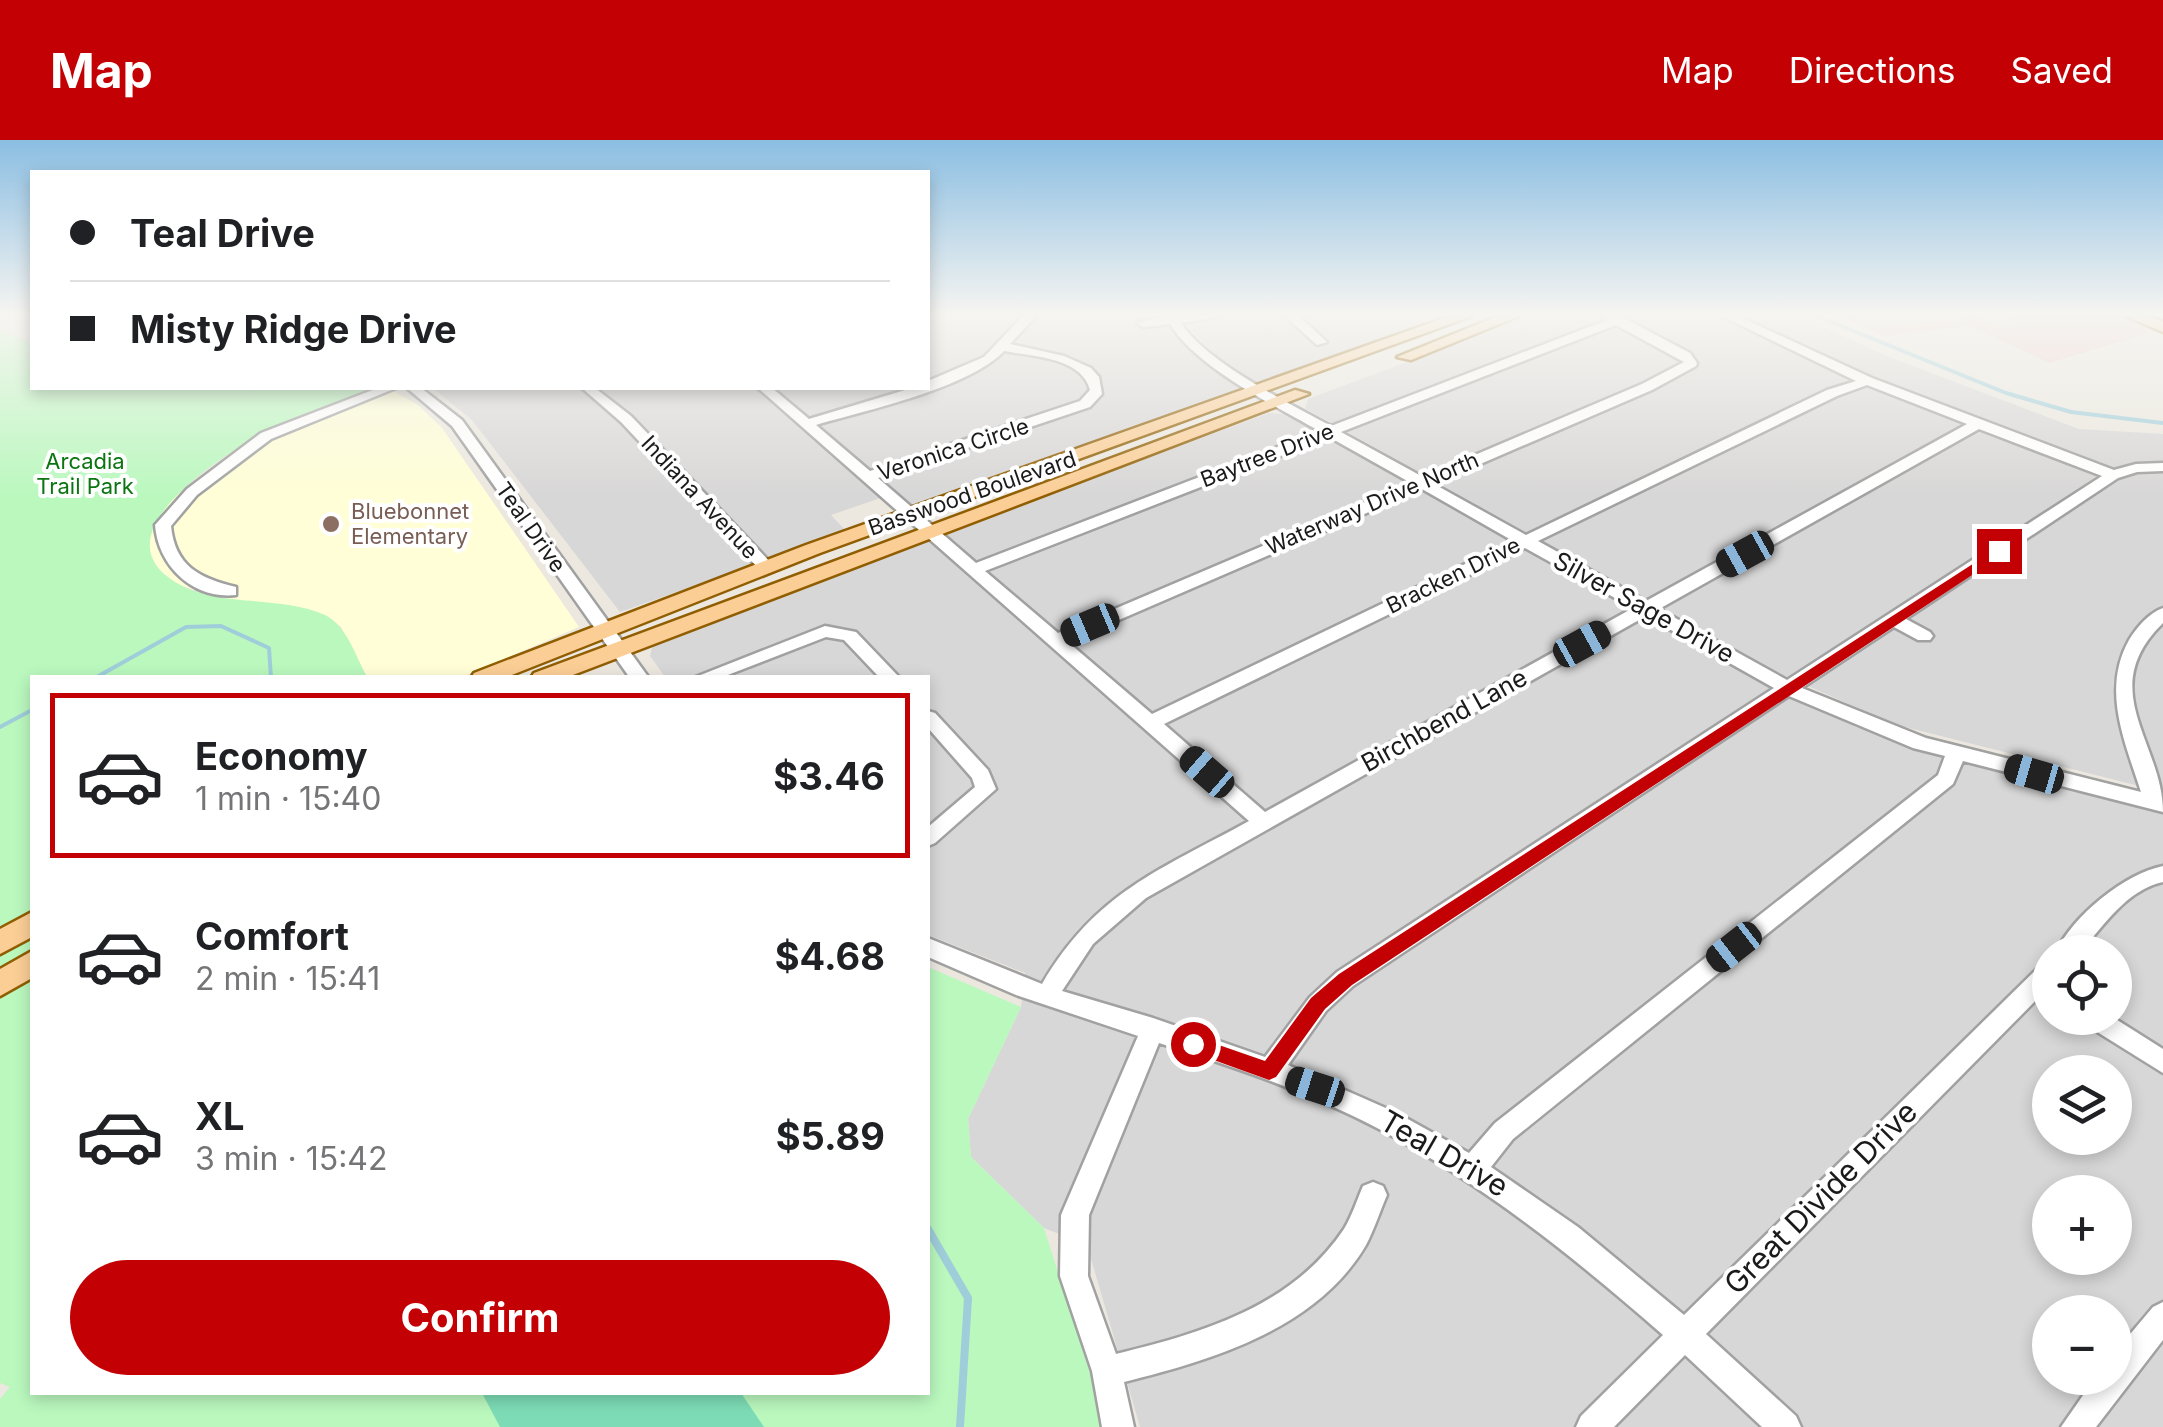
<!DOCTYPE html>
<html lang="en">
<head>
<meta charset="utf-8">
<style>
	:root { --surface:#fff; --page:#f2f2f2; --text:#202124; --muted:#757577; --line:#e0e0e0; --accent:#c30105 }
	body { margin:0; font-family:Inter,sans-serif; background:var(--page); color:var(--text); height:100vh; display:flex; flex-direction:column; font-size:38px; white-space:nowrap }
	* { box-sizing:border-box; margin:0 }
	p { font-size:32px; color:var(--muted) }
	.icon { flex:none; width:55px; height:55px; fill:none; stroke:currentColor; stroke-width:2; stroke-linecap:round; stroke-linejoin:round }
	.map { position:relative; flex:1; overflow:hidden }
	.panel { position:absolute; left:30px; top:535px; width:900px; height:720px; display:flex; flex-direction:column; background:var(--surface); border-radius:0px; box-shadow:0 5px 15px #0003 }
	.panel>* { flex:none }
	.top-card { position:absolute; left:30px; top:30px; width:900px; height:220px; border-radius:0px; box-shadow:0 5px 15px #0003; display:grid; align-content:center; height:220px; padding:0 40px; background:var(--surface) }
	.tools { position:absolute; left:2032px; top:795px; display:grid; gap:20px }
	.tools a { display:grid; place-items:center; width:100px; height:100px; border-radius:50%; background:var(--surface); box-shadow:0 5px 15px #0003; font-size:50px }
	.end { position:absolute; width:45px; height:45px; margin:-22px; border:12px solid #c30105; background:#fff; box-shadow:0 0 0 5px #fff }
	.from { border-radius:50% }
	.car { position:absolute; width:30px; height:60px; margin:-30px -15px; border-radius:12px; box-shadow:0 0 8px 2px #0007; background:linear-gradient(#222 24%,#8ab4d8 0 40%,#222 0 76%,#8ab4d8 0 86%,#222 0) }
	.top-card b { display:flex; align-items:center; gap:35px; height:95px; font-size:38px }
	.top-card b+b { border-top:2px solid var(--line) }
	.top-card i { width:25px; height:25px; background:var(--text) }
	ul { padding:18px 0 0; list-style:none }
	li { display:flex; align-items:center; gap:30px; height:165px; margin:0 20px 15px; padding:0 20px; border:5px solid transparent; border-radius:0px }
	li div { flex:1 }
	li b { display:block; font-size:38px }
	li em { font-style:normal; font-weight:700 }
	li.active { border-color:var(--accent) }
	li>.icon { width:90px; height:90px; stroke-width:1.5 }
	.action { display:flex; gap:20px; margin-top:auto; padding:20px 40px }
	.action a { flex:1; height:115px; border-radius:60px; background:var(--accent); color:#fff; font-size:40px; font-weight:700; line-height:115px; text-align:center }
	header { display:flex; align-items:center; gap:60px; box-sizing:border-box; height:140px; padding:0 50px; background:var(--accent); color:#fff }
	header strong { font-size:48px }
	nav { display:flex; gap:55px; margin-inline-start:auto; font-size:35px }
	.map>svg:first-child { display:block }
	.residential { fill:#d8d7d7; fill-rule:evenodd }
	.commercial { fill:#eecfce }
	.education { fill:#fffed6 }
	.park { fill:#baf8be }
	.pitch { fill:#7ddcb6 }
	.parking { fill:#dedede }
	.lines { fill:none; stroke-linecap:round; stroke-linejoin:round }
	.stream-far1 { stroke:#9fceda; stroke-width:4 }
	.stream { stroke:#9fceda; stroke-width:8 }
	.minor-casing { stroke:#a1a1a1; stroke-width:5 }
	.major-casing { stroke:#905e01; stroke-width:5 }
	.minor { fill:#fff; fill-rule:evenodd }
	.major { fill:#fbce96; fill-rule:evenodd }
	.route { fill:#c30105 }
	.education-dot { fill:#8d6e63; stroke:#fff; stroke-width:4 }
	.labels { text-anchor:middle; stroke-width:8; stroke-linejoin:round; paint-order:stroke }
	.far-street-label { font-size:22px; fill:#1a1a1a; stroke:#fff }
	.far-park-label { font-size:22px; fill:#0b7512; stroke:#fff }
	.far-education-label { font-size:22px; fill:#785e54; stroke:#fff; text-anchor:start }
	.street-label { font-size:25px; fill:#1a1a1a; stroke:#fff }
	.near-street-label { font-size:30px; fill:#1a1a1a; stroke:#fff }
</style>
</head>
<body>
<header>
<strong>Map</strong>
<nav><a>Map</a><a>Directions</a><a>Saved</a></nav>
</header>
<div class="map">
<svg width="2163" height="1287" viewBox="0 0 2163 1287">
	<rect width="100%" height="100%" fill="#ece8e0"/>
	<path class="residential" d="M928 176H1167L1194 214 1242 249 911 366 895 353 831 375 847 392 620 472 472 280 433 248H928Z
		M1184 176H1448L1258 243 1218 217 1193 192Z
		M1531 176H1799L1889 217 2079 289 2163 294V652L1897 585 1769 529 1305 268 1308 259Z
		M1269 273 1286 274 1738 528 1856 587 2073 652 2163 671V1287H1140L1087 1105 1044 1088 971 1017 968 979 1021 867 1025 833 928 795V538L665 537 650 516 654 500ZM2050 812H2115V878H2050ZM2050 932H2115V998H2050ZM2050 1052H2115V1118H2050ZM2050 1172H2115V1238H2050Z"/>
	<path class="commercial" d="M1839 176H2119L2155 191 2050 223 1969 186 1885 196Z"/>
	<path class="education" d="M380 248H388L418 265 442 288 579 487 462 537H367L341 487 325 475 211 456 177 444 159 430 149 413 150 394 159 374 176 355 268 290Z"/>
	<path class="park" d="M0 190 32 203V248H380C343 262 300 273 265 292 224 314 96 394 175 442 220 469 278 454 325 475 347 486 356 517 367 537L32 538V1252H928V827L1021 867 968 979 971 1017 1044 1088 1107 1287H0V1259L10 1247 0 1243Z"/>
	<path class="pitch" d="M482 1253H741L764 1287H500Z"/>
	<path class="parking" d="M1851 176H2003L2022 184 2007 188 1977 176 1877 188Z"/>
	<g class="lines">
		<path class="stream-far1" d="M1817 176 2006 253 2071 272 2163 283
			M95 538 186 487 221 486 269 508 271 538
			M0 587 32 570"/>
		<path class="stream" d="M928 1089 968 1158 960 1287"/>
		<defs>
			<path id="minor" d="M1023 176H1036L1010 204 1064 216 1091 228 1099 237 1102 254 1090 267 878 338 976 423 1319 291C1274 265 1197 228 1170 184L1143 187 1137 183 1165 176H1222L1181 183C1207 223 1289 263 1331 286L1607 180 1602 176 1622 177 1690 213 1697 223 1696 226 1652 250 1434 344 1526 395 1827 250 1856 241 1722 176H1738L1872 238 2114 330 2136 324 2163 323V331L2137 332 2118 338 1906 479 1930 492 1933 496 1930 500H1918L1894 487 1802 548 1926 598 2141 652C2125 602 2101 550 2129 500 2137 487 2149 473 2163 468V483C2094 550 2163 603 2163 672L1963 621 1953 644 1513 999 1491 1027 1578 1087 1684 1175 2042 824 2050 822V846L1706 1194 1796 1276 1801 1287H1762L1685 1215 1614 1287H1576L1581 1276 1663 1195C1575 1118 1483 1044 1379 989 1308 952 1235 927 1159 903L1089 1075 1088 1136 1116 1214C1202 1193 1292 1167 1344 1089 1352 1076 1357 1060 1363 1046L1373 1042 1383 1046 1387 1055C1380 1071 1374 1090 1366 1105 1317 1189 1212 1220 1124 1242L1134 1287H1102L1092 1231 1060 1136 1061 1075 1138 896 1016 855 928 817V798L1042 844C1096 752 1160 730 1249 681L758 248H772L809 279 912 248H928V241L984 217ZM1616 185 1684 222 1642 244 1423 337 1341 292ZM1004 211C1031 216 1082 217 1090 250L1080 261 870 331 816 285C867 270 969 248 1004 211ZM1867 245 1967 284 1646 461 1538 401 1837 256ZM1979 289 2102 336 1787 540 1659 469ZM1329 297 1411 343 1058 493 985 431ZM1422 349 1513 401 1152 574 1068 502ZM1525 408 1633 468 1265 672 1164 584ZM1646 476 1774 548 1337 832 1310 857 1265 917 1153 878 1062 851 1093 804 1146 758ZM1789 556 1913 608 1945 616 1938 635 1495 983 1469 1013 1397 973 1288 925 1326 871 1353 846Z
				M1285 176H1299L1327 202 1317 205Z
				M378 248H396L271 299 197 355 171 386C175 426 199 438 236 447V455C193 460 158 426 155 385L187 349 261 293Z
				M407 248H421L462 280 649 538H630L452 286Z
				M582 248H595L631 276 772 424V430H760L621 282Z
				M825 486 856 492 900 538H880L844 500 826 497 720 538H693Z
				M928 571 935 573 988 630 996 649 935 703 928 706V687L975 647 972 638 928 588Z
				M2163 726V742C2126 750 2104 786 2080 812H2056C2073 776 2124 734 2163 726Z
				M2083 878H2114L2163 909V933L2086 885Z
				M2163 1162V1200L2096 1287H2061L2095 1238H2115V1212L2153 1167Z"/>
			<path id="major" d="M1450 176H1472L820 413 504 538H471L474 533 806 405Z
				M1498 176H1519L1411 220 1397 217Z
				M2126 176H2148L2163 182V192Z
				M1295 250 1309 254 565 538H531L534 533Z
				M32 772V797L0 814V789Z
				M32 811V838L0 856V829Z"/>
		</defs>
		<use href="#minor" class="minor-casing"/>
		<use href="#major" class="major-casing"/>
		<use href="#minor" class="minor"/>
		<use href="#major" class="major"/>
	</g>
	<linearGradient id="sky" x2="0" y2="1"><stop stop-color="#8bbee2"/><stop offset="0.49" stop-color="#f6f5f1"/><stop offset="1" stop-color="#f6f5f1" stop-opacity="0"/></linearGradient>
	<rect width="2163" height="356" fill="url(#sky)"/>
	<path class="route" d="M1999 407 2006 411 2004 414 1352 845 1325 869 1276 937 1269 940 1186 910V899L1193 896 1265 921 1311 858 1339 834Z"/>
	<circle class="education-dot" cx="331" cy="384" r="10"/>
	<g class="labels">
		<g class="far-street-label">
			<text transform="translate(953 309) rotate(-18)" y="8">Veronica Circle</text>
			<text transform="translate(1267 315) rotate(-21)" y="8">Baytree Drive</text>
			<text transform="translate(972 353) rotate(-19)" y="8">Basswood Boulevard</text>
			<text transform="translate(700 357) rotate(47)" y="8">Indiana Avenue</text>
			<text transform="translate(1372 363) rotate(-23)" y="8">Waterway Drive North</text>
			<text transform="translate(531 387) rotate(55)" y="8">Teal Drive</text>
			<text transform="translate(1453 435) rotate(-26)" y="8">Bracken Drive</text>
		</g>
		<g class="far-park-label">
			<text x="85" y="329">Arcadia<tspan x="85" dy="25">Trail Park</tspan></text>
		</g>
		<g class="far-education-label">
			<text x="351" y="379">Bluebonnet<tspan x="351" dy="25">Elementary</tspan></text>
		</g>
		<g class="street-label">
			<text transform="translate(1644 467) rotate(29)" y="9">Silver Sage Drive</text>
			<text transform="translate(1444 580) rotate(-29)" y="9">Birchbend Lane</text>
		</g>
		<g class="near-street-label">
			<text transform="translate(1444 1014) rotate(30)" y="10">Teal Drive</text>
			<text transform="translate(1821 1058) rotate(-45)" y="10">Great Divide Drive</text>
		</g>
	</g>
</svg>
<div class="tools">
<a><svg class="icon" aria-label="locate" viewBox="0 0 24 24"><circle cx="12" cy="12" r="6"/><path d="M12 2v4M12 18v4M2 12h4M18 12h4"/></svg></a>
<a><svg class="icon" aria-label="layers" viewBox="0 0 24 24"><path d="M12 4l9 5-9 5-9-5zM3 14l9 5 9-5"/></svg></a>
<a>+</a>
<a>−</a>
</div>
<i class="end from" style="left:1193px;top:904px"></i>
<i class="end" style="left:1999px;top:411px"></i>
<i class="car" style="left:1745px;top:414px;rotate:241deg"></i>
<i class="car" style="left:1090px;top:485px;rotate:247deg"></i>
<i class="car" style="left:1582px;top:504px;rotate:61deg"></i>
<i class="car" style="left:1207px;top:632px;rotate:311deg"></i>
<i class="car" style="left:2034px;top:634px;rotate:286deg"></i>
<i class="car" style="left:1734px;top:807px;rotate:232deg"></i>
<i class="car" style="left:1315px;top:947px;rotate:288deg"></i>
<div class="top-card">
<b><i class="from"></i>Teal Drive</b>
<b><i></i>Misty Ridge Drive</b>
</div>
<section class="panel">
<ul>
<li class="active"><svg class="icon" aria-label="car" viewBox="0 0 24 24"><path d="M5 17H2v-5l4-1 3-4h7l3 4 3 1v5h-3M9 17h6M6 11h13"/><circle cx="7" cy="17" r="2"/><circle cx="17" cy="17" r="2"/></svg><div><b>Economy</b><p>1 min · 15:40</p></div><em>$3.46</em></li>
<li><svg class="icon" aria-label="car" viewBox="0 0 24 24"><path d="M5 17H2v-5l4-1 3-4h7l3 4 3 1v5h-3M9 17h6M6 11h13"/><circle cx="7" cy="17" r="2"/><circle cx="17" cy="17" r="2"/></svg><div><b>Comfort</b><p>2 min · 15:41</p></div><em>$4.68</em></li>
<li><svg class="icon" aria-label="car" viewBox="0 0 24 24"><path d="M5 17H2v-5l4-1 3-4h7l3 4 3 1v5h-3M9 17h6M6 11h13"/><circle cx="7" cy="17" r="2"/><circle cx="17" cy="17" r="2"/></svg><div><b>XL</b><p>3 min · 15:42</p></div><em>$5.89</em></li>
</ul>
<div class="action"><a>Confirm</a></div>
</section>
</div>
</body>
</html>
